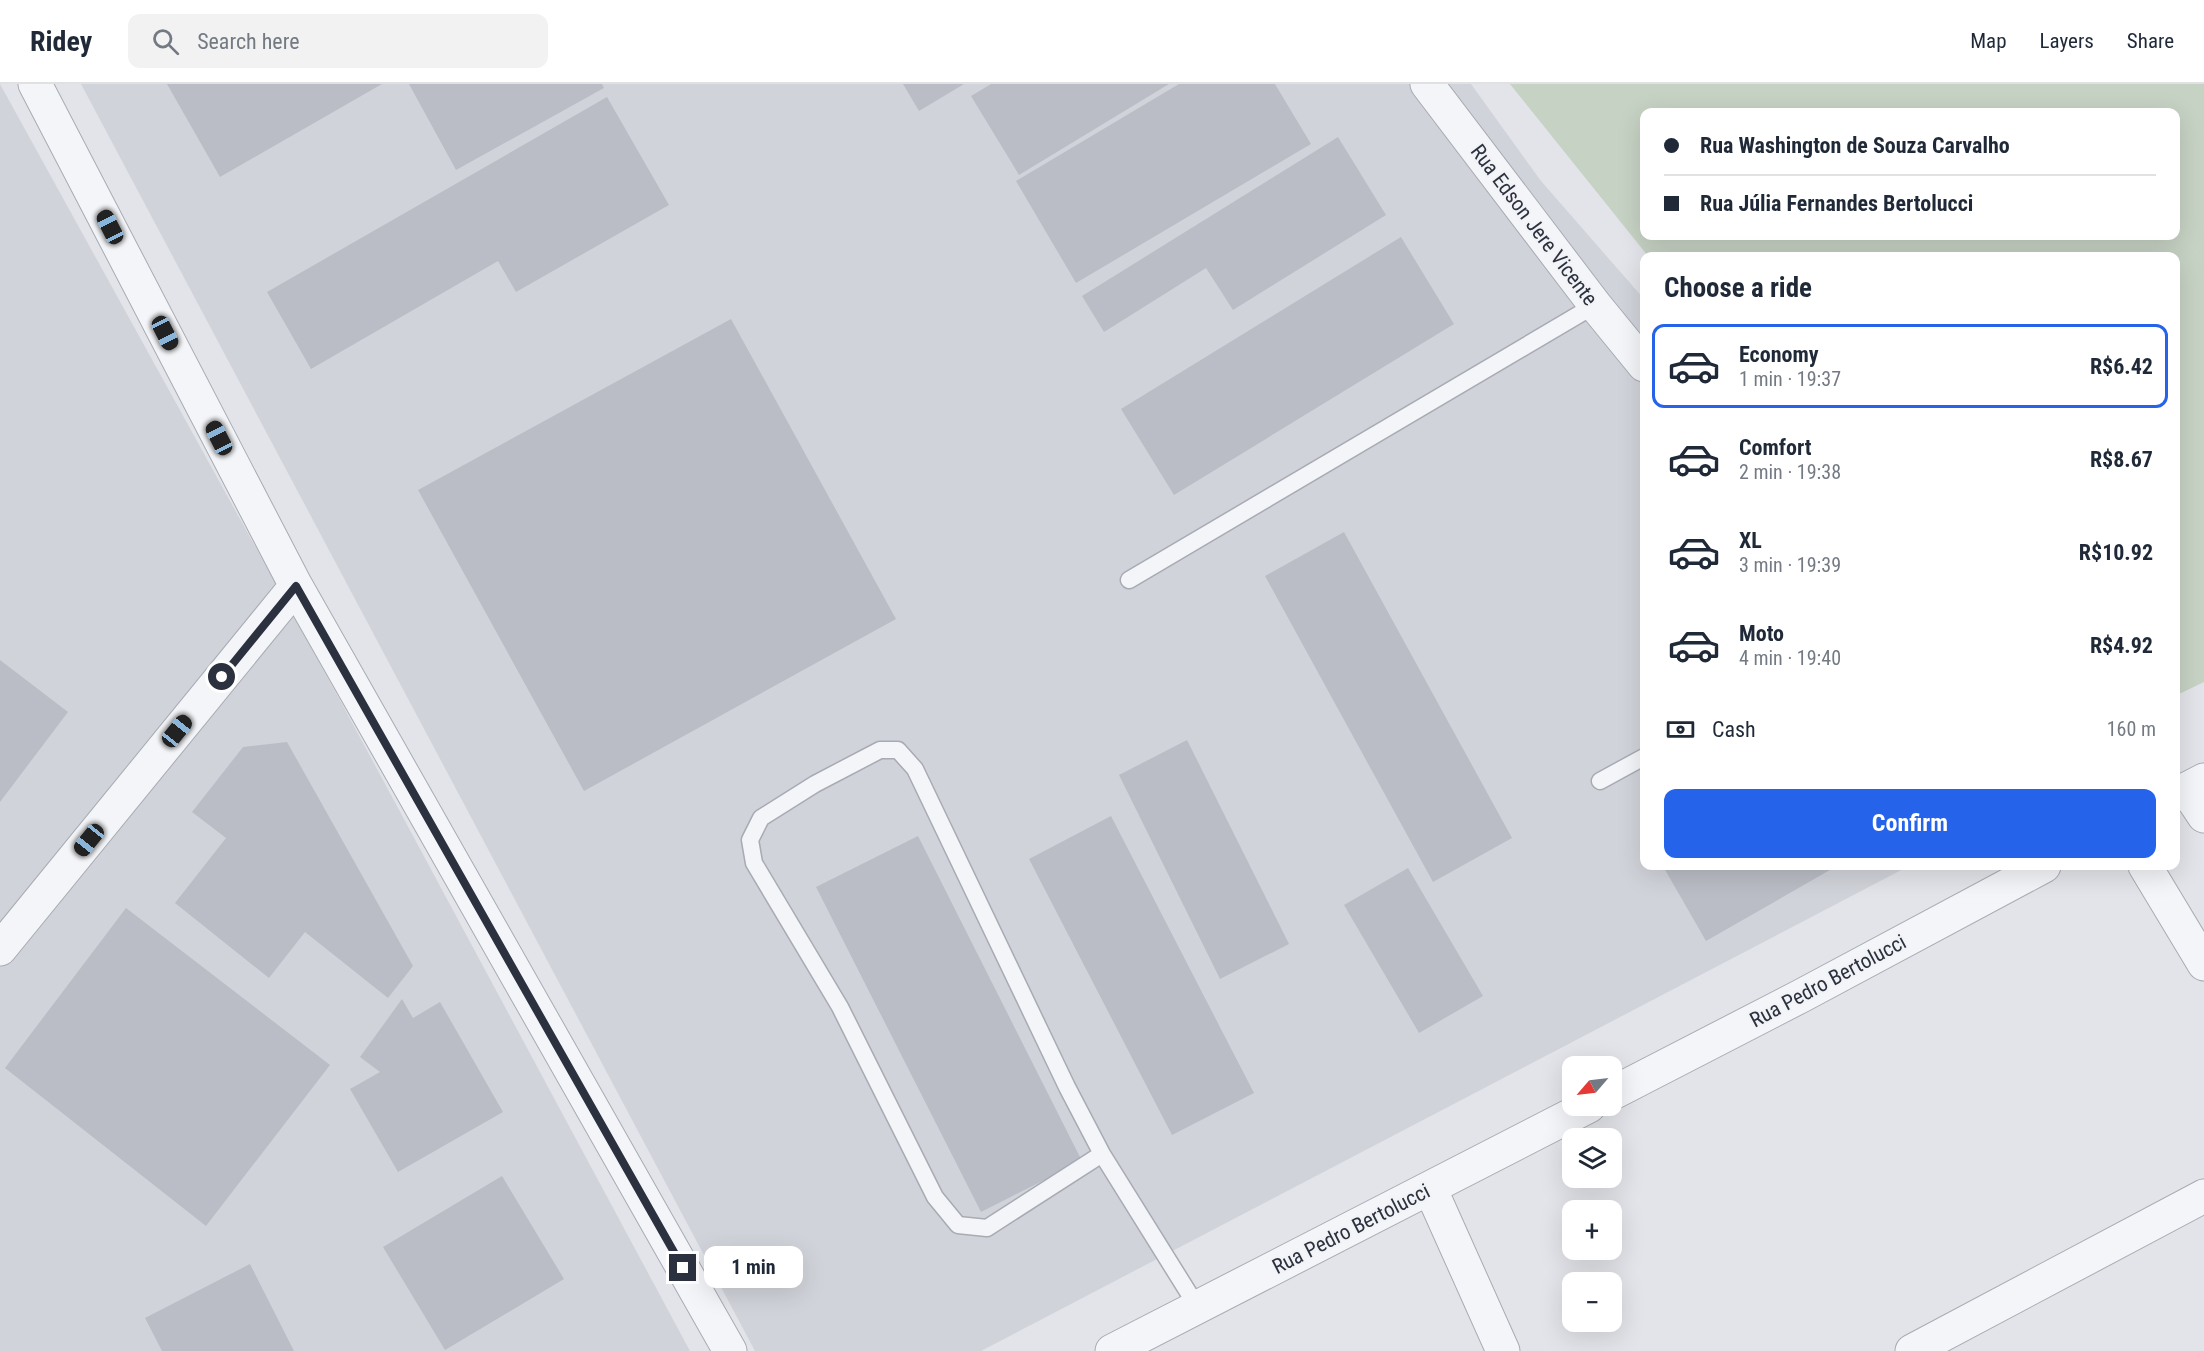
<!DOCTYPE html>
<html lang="en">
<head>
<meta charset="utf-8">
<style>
	:root { --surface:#fff; --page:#f2f2f3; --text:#1f2937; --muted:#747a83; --line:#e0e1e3; --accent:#2563eb }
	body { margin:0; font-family:"Roboto Condensed",sans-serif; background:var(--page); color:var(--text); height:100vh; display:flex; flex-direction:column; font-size:22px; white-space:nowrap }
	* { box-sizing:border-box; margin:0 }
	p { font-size:20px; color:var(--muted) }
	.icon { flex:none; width:33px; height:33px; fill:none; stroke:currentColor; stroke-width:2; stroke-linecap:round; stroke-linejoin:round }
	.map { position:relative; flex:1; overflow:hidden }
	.sheet { position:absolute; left:1640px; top:168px; width:540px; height:618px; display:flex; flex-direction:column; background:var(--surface); border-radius:12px; box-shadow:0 6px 24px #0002 }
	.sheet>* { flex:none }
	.banner { position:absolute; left:1640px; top:24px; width:540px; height:132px; border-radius:12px; box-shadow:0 6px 24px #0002; display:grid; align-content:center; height:132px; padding:0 24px; background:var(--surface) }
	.needle { width:39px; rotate:242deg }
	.buttons { position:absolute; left:1562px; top:972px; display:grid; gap:12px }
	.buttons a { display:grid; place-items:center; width:60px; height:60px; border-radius:12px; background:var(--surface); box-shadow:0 6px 24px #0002; font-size:30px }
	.end { position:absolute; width:27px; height:27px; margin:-14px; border:8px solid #2c313f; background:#fff; box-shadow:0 0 0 3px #fff }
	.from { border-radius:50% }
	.bubble { position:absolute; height:42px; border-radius:12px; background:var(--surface); box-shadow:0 6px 24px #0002; font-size:20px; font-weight:700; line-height:42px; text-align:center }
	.car { position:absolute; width:18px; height:36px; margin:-18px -9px; border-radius:8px; box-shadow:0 0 4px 2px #0007; background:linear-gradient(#222 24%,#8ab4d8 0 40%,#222 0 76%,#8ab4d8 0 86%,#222 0) }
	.banner b { display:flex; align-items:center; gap:21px; height:57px; font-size:22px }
	.banner b+b { border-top:2px solid var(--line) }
	.banner i { width:15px; height:15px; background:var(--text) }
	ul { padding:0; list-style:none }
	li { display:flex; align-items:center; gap:18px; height:84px; margin:0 12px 9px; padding:0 12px; border:3px solid transparent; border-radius:12px }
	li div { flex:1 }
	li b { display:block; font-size:22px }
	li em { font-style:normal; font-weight:700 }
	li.on { border-color:var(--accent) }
	li>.icon { width:54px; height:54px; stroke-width:1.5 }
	h2 { padding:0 24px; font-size:27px; line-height:72px }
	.pay { display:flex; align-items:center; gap:15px; height:66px; padding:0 24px; font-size:22px }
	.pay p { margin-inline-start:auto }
	.action { display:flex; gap:12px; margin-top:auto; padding:12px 24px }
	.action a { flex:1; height:69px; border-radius:12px; background:var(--accent); color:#fff; font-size:24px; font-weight:700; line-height:69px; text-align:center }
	header { display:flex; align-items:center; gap:36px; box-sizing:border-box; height:84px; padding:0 30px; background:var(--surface); border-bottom:2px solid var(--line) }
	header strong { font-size:28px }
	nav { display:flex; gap:33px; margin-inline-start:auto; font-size:21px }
	.search { width:420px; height:54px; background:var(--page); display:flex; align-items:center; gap:15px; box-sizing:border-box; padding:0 21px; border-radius:12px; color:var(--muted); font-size:22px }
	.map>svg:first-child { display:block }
	.built { fill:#d1d3da }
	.green { fill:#c6d2c4; fill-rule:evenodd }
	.building { fill:#babdc5 }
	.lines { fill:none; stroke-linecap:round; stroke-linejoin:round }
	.service-casing { stroke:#a8abb3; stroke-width:19 }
	.minor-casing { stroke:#a8abb3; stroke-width:35 }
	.service { stroke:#f4f5f8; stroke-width:16 }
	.minor { stroke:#f4f5f8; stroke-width:33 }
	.route { stroke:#2c313f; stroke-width:8 }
	.labels { text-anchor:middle; stroke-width:4.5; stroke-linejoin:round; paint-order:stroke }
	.street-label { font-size:21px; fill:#2c313f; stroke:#f2f3f6 }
</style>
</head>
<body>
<header>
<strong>Ridey</strong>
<div class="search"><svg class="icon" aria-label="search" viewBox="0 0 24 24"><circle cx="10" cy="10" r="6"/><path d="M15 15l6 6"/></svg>Search here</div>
<nav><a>Map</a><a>Layers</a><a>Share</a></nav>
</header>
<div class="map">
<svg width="2204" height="1267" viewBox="0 0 2204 1267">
	<rect width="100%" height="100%" fill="#e2e4e9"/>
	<path class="built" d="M0 0 341 618 690 1267H0Z
		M81 0H1471L1541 97 1644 215V782H1909L981 1267H755Z"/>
	<path class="green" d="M1510 0H2204V598L2175 612V172H1648ZM1644 28H2175V152H1644Z"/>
	<path class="building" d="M167 0H382L220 93Z
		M409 0H602L604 4 456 86Z
		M903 0H964L919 27Z
		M991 0H1169L1019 91 971 12Z
		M1179 0H1275L1311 60 1076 199 1016 97Z
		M607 13 669 121 516 208 498 177 311 285 267 208Z
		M1338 53 1386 131 1233 226 1206 184 1104 248 1082 212Z
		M1401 153 1454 240 1174 411 1121 325Z
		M731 235 896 535 584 707 418 406Z
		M1344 448 1512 754 1433 798 1265 492Z
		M0 576 68 628 0 718Z
		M1187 656 1289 860 1220 895 1119 691Z
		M287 658 413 882 388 914 305 848 269 894 175 819 226 754 192 728 243 663Z
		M1111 732 1254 1009 1172 1051 1029 775Z
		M918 752 1082 1077 981 1128 816 803Z
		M1668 782H1837L1706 857 1664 784Z
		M1408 784 1483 912 1419 949 1344 821Z
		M126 824 330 981 206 1142 5 984Z
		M402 915 413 934 440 918 503 1028 398 1088 350 1005 380 988 360 973Z
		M502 1092 564 1195 445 1266 383 1163Z
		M250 1180 294 1267H162L145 1234Z"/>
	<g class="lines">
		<defs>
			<path id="service" d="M1129 496 1595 221
				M1600 697 1644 673
				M1102 1070 987 1144 958 1141 935 1113 840 923 754 779 750 756 761 734 815 700 880 666H898L915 685 1067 1003 1102 1070 1198 1224"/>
			<path id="minor" d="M35 0 296 502 730 1267
				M1427 0 1595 221 1644 281
				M2186 705 2204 732
				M2175 711 2204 696
				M2145 782 2204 880
				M0 865 296 502
				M1611 1010 1801 912 2044 782
				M1430 1104 1503 1267
				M1112 1267 1589 1022
				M1912 1267 2204 1112"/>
		</defs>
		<use href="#service" class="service-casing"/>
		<use href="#minor" class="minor-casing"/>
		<use href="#service" class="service"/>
		<use href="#minor" class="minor"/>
	</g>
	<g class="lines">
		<path class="route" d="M222 593 296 502 683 1184"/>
	</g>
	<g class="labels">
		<g class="street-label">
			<text transform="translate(1534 141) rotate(53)" y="7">Rua Edson Jere Vicente</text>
			<text transform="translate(1828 897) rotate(-28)" y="7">Rua Pedro Bertolucci</text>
			<text transform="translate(1351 1145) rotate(-27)" y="7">Rua Pedro Bertolucci</text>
		</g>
	</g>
</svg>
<div class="buttons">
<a><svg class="needle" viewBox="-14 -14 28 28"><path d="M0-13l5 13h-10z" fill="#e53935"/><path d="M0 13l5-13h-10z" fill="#747a83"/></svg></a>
<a><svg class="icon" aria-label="layers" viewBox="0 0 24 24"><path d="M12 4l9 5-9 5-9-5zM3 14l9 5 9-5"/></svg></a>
<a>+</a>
<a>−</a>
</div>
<i class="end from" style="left:222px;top:593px"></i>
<i class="end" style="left:683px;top:1184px"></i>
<div class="bubble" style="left:704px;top:1162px;width:99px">1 min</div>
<i class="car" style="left:110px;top:143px;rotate:333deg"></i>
<i class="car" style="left:165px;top:249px;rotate:153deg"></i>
<i class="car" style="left:219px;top:354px;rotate:333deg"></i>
<i class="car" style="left:177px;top:647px;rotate:39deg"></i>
<i class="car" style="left:89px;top:756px;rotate:219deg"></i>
<div class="banner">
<b><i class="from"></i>Rua Washington de Souza Carvalho</b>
<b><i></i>Rua Júlia Fernandes Bertolucci</b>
</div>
<section class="sheet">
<h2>Choose a ride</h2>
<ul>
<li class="on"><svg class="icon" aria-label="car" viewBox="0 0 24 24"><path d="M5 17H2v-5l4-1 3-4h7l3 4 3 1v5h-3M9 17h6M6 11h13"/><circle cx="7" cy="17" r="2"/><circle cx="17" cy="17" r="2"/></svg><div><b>Economy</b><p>1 min · 19:37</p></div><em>R$6.42</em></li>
<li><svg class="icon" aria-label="car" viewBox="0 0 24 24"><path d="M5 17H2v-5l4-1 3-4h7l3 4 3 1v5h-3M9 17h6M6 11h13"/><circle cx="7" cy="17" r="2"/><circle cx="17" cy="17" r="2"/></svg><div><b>Comfort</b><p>2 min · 19:38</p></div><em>R$8.67</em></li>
<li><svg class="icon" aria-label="car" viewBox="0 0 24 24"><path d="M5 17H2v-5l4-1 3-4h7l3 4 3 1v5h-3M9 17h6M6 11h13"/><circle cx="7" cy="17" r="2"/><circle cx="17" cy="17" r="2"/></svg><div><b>XL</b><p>3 min · 19:39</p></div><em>R$10.92</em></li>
<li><svg class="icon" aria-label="car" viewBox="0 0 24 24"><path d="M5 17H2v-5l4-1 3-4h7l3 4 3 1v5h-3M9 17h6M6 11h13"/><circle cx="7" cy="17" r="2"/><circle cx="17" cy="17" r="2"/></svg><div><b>Moto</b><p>4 min · 19:40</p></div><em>R$4.92</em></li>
</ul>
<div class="pay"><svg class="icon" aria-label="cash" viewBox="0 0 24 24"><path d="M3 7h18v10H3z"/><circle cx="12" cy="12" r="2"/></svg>Cash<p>160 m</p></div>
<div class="action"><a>Confirm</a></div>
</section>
</div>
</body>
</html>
